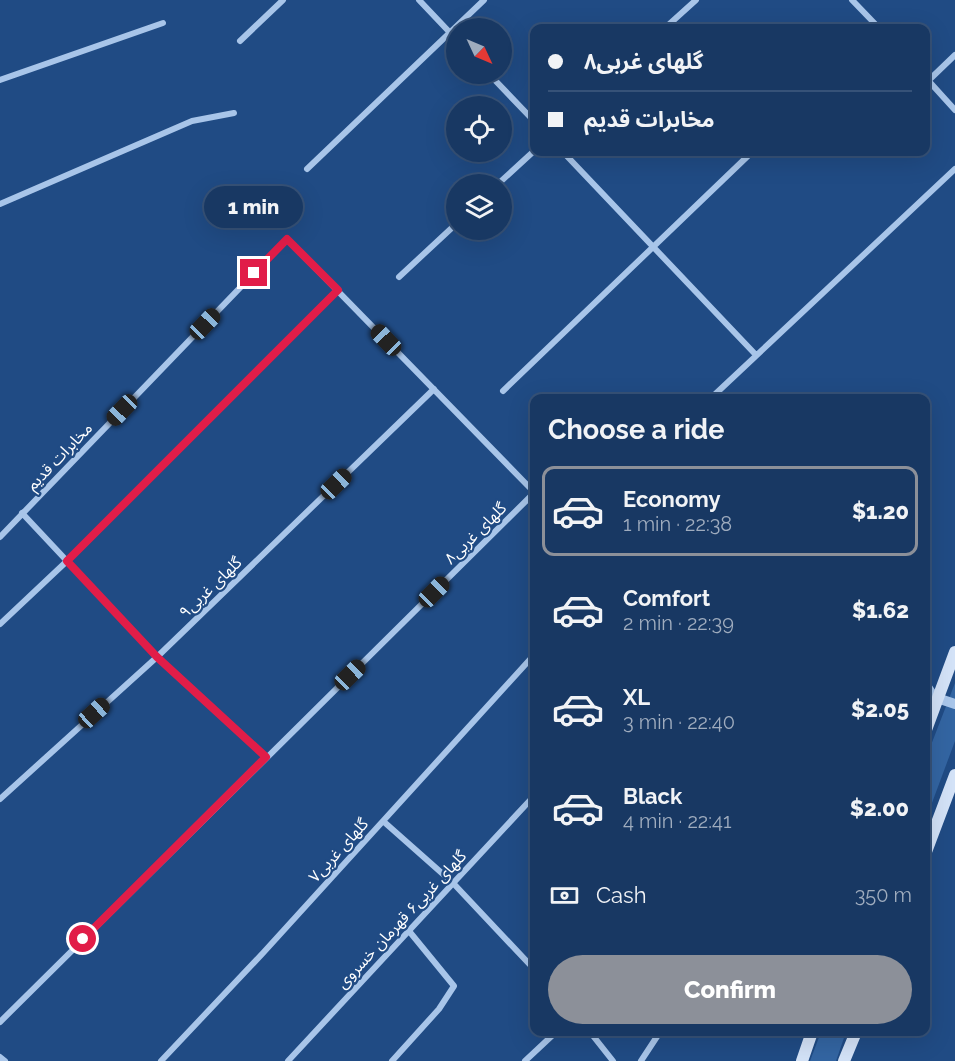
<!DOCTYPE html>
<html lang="en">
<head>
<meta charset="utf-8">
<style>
	:root { --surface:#183863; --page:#213f69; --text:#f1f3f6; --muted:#9facbe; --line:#365278; --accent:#8c9099 }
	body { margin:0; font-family:Raleway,"Noto Sans Arabic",sans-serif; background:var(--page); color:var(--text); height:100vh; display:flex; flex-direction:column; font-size:22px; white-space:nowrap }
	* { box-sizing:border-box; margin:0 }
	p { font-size:20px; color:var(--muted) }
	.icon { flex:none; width:33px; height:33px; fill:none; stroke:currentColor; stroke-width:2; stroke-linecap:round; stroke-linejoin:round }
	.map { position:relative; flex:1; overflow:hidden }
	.sheet { position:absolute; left:530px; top:394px; width:400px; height:642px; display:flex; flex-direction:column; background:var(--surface); border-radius:12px; box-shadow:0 6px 24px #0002,0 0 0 2px var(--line) }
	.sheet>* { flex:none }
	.banner { position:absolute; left:530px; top:24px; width:400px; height:132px; border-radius:12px; box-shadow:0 6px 24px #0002,0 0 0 2px var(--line); display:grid; align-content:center; height:132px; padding:0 18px; background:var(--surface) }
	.needle { width:39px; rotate:134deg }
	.controls { position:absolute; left:446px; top:18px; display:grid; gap:12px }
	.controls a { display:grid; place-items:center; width:66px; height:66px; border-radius:50%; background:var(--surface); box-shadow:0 6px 24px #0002,0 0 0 2px var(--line); font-size:30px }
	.end { position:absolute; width:27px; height:27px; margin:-14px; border:8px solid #e11d48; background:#fff; box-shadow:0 0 0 3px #fff }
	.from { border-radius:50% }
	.bubble { position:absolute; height:42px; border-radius:21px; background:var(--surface); box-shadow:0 6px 24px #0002,0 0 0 2px var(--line); font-size:20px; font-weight:800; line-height:42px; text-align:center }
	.car { position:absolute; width:18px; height:36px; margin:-18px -9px; border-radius:8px; box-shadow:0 0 4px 2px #0007; background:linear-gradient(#222 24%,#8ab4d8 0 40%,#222 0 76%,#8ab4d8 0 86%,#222 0) }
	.banner b { display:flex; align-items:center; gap:21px; height:57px; font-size:22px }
	.banner b+b { border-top:2px solid var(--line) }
	.banner i { width:15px; height:15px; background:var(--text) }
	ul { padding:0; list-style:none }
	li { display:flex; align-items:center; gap:18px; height:90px; margin:0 12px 9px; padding:0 6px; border:3px solid transparent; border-radius:12px }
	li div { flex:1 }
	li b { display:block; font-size:22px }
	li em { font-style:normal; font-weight:800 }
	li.on { border-color:var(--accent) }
	li>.icon { width:54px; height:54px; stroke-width:1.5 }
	h2 { padding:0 18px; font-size:27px; line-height:72px }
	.pay { display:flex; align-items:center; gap:15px; height:66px; padding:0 18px; font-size:22px }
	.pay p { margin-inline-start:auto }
	.button { display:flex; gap:12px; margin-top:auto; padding:12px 18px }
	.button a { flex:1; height:69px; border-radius:36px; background:var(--accent); color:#fff; font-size:24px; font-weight:800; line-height:69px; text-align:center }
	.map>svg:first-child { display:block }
	.green { fill:#3365a2 }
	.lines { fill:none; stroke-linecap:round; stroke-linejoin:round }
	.minor { stroke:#a8c5e9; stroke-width:6 }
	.tertiary { stroke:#a8c5e9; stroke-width:10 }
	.secondary { stroke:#d3e2f7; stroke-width:12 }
	.route { stroke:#e11d48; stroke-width:8 }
	.labels { text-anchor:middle; stroke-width:4.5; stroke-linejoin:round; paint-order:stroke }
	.street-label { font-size:16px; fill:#fff; stroke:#204b84 }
</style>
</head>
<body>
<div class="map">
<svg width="955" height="1061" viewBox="0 0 955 1061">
	<rect width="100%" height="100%" fill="#204b84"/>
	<path class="green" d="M955 683V741L926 819V758Z
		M821 1032H846L836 1061H810Z"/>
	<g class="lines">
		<path class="minor" d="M419 0 456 39
			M852 0 879 28
			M665 28 696 0
			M240 41 283 0
			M489 74 534 121
			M926 78 955 110
			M0 80 163 23
			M928 81 955 55
			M563 152 756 355
			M307 169 484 0
			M498 184 534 151
			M0 204 192 121 234 113
			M399 277 456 224
			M503 391 752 152
			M710 399 955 169
			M22 513 157 657 266 757
			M0 537 287 239 534 492
			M0 624 67 561 338 290
			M926 682 937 698
			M0 799 157 657 434 389
			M383 821 453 883 534 969
			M0 1022 534 493
			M590 1032 613 1061
			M0 1057 5 1061
			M161 1061 263 953 534 655
			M288 1061 534 796
			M392 1061 439 1009 454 986 409 931
			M525 1061 556 1032
			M641 1061 660 1032"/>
		<path class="tertiary" d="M937 698 955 704"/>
		<path class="secondary" d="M926 730 955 652
			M926 852 955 775
			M802 1061 812 1032
			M844 1061 856 1032"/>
	</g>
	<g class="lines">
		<path class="route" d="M83 939 266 757 157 657 67 561 338 290 287 239 254 273"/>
	</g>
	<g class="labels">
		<g class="street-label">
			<text transform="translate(59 456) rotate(-46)" y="6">مخابرات قدیم</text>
			<text transform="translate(475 533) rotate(-45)" y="6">گلهای غربی۸</text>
			<text transform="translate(210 587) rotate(-44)" y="6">گلهای غربی۹</text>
			<text transform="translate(338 850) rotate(-48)" y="6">گلهای غربی۷</text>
			<text transform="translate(401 919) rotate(-47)" y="6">گلهای غربی۶ قهرمان خسروی</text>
		</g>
	</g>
</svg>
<div class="controls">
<a><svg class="needle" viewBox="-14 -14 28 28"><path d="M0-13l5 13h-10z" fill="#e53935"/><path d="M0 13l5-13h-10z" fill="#9facbe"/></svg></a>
<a><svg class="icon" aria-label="locate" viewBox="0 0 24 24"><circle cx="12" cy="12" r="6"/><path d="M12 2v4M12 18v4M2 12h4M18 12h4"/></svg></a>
<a><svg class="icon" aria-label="layers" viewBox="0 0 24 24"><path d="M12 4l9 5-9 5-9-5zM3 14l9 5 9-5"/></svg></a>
</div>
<i class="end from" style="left:83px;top:939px"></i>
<i class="end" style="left:254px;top:273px"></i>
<div class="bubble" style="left:204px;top:186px;width:99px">1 min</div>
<i class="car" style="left:205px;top:324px;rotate:44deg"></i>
<i class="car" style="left:386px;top:340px;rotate:316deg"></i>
<i class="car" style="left:122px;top:410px;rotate:224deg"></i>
<i class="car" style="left:336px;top:484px;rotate:46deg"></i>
<i class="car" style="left:434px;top:592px;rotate:45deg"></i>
<i class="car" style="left:350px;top:675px;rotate:46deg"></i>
<i class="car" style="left:94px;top:713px;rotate:48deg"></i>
<div class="banner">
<b><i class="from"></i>گلهای غربی۸</b>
<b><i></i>مخابرات قدیم</b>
</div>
<section class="sheet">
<h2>Choose a ride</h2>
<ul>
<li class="on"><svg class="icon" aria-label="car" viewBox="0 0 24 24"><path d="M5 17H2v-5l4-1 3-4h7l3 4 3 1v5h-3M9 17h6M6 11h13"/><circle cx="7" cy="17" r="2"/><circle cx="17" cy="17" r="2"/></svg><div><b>Economy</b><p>1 min · 22:38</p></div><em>$1.20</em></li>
<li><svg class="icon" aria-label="car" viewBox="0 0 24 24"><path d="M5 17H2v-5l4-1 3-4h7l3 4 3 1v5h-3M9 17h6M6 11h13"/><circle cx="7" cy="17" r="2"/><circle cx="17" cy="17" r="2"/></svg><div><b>Comfort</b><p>2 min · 22:39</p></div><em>$1.62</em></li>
<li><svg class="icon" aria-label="car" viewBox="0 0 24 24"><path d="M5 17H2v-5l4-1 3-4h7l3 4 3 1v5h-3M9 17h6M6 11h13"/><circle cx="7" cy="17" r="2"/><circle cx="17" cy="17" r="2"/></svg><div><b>XL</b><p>3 min · 22:40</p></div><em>$2.05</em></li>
<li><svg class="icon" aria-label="car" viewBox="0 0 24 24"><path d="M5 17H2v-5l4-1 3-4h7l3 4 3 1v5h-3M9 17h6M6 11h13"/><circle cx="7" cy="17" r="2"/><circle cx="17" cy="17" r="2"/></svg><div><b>Black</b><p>4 min · 22:41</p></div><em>$2.00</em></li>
</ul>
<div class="pay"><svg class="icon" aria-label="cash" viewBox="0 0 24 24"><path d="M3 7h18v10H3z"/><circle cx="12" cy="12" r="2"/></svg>Cash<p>350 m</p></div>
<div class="button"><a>Confirm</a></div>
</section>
</div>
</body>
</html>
